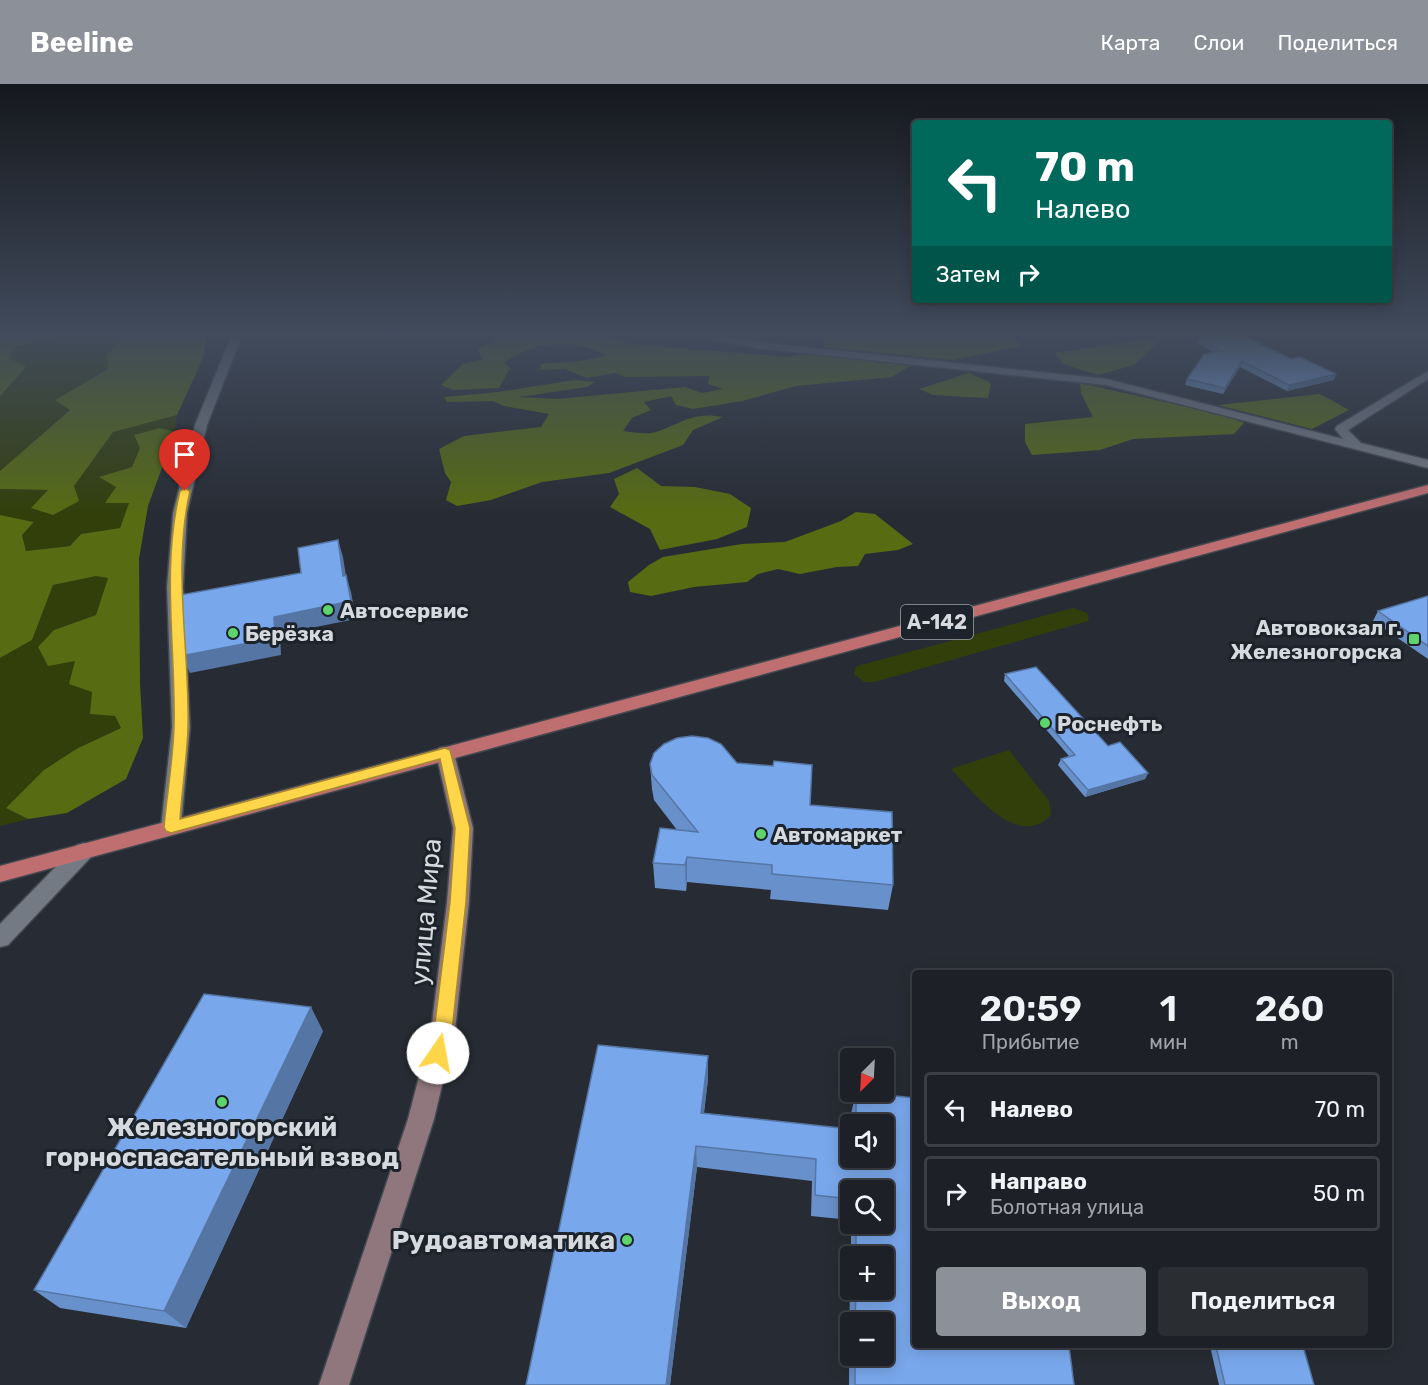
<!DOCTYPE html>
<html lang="ru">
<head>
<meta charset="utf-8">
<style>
	:root { --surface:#1d2127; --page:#2a2e33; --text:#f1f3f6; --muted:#a0a3a7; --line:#3b3e44; --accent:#8c9099 }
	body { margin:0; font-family:Rubik,sans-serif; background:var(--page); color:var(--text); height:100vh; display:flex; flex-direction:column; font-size:22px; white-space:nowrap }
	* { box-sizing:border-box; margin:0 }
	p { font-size:20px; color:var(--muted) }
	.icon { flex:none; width:33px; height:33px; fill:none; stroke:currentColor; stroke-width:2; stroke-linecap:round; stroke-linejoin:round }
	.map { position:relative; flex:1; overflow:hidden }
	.panel { position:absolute; left:912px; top:886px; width:480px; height:378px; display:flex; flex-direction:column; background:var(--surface); border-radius:6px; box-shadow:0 3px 15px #0003,0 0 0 2px var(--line) }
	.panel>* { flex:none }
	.banner { position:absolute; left:912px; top:36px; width:480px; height:183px; border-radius:6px; box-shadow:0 3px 15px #0003,0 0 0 2px var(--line); background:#00695c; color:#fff; overflow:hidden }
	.needle { width:39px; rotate:204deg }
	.tools { position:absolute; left:840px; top:964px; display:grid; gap:12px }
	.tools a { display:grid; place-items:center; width:54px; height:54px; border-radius:6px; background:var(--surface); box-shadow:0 3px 15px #0003,0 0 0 2px var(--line); font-size:30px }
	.pin { position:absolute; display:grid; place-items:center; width:51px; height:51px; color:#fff; margin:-62px -26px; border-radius:50% 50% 50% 0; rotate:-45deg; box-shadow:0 0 6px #0007 }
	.pin .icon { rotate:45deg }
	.me { position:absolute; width:66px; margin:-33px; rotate:12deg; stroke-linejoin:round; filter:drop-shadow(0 0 4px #0008) }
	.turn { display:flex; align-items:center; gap:21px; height:126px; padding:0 24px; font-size:27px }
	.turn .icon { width:78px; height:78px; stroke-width:2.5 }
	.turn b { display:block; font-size:42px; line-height:51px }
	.then { display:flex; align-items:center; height:57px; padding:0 24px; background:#0003; gap:12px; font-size:22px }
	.eta { display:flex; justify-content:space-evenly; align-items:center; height:102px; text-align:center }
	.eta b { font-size:36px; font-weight:600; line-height:42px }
	.primary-button { display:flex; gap:12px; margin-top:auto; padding:12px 24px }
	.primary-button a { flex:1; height:69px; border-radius:6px; background:var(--accent); color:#fff; font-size:24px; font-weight:600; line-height:69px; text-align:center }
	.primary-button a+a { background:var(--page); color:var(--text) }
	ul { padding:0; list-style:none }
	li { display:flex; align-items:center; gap:18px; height:75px; margin:0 12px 9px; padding:0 12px; border:3px solid var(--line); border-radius:6px }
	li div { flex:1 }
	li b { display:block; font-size:22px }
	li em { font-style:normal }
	header { display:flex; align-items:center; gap:36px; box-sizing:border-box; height:84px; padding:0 30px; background:var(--accent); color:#fff }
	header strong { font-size:28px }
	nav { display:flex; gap:33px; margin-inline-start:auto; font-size:21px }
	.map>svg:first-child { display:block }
	.green { fill:#323f0b }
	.forest { fill:#566b12 }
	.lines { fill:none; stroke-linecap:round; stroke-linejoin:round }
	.minor-casing { stroke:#43484f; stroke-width:3 }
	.secondary-casing { stroke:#43484f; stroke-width:3 }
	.trunk-casing { stroke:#43484f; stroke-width:3 }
	.minor { fill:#737a84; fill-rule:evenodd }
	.secondary { fill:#90767d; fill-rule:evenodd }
	.trunk { fill:#c06f71; fill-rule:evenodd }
	.wall { fill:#6890ca; fill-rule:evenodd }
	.shaded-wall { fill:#5575a4 }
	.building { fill:#79a7eb; stroke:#5575a4; stroke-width:1.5 }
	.route { fill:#ffd54a; stroke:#a68a30; stroke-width:1.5 }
	.poi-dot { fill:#5ed56c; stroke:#1d232a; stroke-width:2 }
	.labels { text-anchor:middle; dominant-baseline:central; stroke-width:6; stroke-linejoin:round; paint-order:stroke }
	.shield { fill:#1d232a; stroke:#9ea3a9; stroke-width:1.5 }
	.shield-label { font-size:20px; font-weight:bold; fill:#d6dadf }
	.poi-label { font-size:21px; font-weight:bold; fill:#d6dadf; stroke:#1d232a; text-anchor:start }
	.near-street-label { font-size:26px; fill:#d6dadf; stroke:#1d232a }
	.near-poi-label { font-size:26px; font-weight:bold; fill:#d6dadf; stroke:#1d232a }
</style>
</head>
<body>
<header>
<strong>Beeline</strong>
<nav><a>Карта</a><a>Слои</a><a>Поделиться</a></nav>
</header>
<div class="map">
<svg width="1428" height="1301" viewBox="0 0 1428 1301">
	<rect width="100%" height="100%" fill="#272c34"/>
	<path class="green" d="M71,248H123L127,252L107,271L108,284L55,316L70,325L0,387V312L26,283L9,274L15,264Z
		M177,331L175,348L160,344L140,364L132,383L100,393L117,403L105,419H129L120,444L81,450L70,462L26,467L22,451L34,438L0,431V405L48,406L74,402L113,347Z
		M96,491L108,494L96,531L54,546L75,577L92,608L115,632L121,644L78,664L6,724L28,735L0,742V574L32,556L53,501Z
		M1073,524L1087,529L1089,535L1088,537L874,598H864L854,590L856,583L861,581Z
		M1009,666L1049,717L1051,731C1017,767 974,708 951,685Z"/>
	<path class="forest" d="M0,248H71L15,264L9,274L26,283L0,312Z
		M123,248H207L203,274L177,331L113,348L74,402L79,417L53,431L31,424L48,406L0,405V387L70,326L55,316L108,285L107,271L126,252Z
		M503,248H593L630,260L787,273L806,270L910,282L892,293L796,302L742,317L693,325L676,321L671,312L644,318L651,326L632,334L623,347C633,348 647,351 656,348C681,339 695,327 723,333L693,346L683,361L609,389L542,398L491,416L457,422L446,416L451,398L445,389L439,365L464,352L541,343L549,330L504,322L493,317L447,318L444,313L498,308L574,296L595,298L587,303L519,313L557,315L685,303L702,309L723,305L708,300L710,292L626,293L615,289L587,294L565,285L540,286L541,280L580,277L606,272C580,253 529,258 504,279L510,284L499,304L454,306L441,301L463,280L483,275L477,265L494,258Z
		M825,248H990L991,253H1012L1022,262L953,276L823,263Z
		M1141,256H1160L1134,281L1098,291L1063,280L1055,269Z
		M969,289L991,299L988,314L933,311L919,305Z
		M1080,299L1223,331L1244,339L1234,350L1133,355L1100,366L1032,371L1025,358V340L1093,333L1081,309Z
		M1320,310L1349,326L1312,345L1218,321Z
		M160,344L175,348L148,422L139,475L140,599L143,654L126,695L67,729L28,735L6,724L44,686L78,664L121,644L115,632L90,630L92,608L69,600L75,577L48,582L38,563L54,546L96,531L108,494L96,492L53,501L32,556L0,574V431L34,438L22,451L26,467L70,462L81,450L120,444L129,419H105L116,403L99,393L132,383L140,364L134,351Z
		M637,384L661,402L695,403L730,410L751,424L747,443L717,455L660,466L650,445L610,423L619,410L614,395Z
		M856,428L875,430L913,460L898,466L865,470L858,482L837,483L800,490L778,485L758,490L747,498L694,503L651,512L630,508L628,498L649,481L663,473L742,460L785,458L841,437Z"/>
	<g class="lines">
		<g class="minor-casing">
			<path id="minor" d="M233,248H243L207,341L187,429L183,503L190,643L181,743L178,748L171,751L164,748L161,743L172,643L167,503L173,429L195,341Z
				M670,248H698L758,258L1106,295L1343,355L1335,345L1337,342L1428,287V295L1348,346L1361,359L1428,376V384L1106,301L758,264Z
				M84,759L91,761L94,767L91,773L8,861L0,863V840L77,761Z"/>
		</g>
		<g class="secondary-casing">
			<path id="secondary" d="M445,663L451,664L454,669L473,744L469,818L455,947L434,1035L349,1301H319L408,1035L431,947L447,818L453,744L436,669L439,664Z"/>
		</g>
		<g class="trunk-casing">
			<path id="trunk" d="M1428,401V409L0,798V782Z"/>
		</g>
		<use href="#minor" class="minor"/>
		<use href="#secondary" class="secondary"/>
		<use href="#trunk" class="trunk"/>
	</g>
	<path class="wall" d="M373,248H404L390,254Z
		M1200,255L1334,296L1287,307L1240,283L1223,310L1185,301L1187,295L1213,268L1198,260Z
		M1428,512V575L1373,537L1378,527Z
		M1005,590L1148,689L1145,695L1085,713L1058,681L1061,675L1069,672L1004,597Z
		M737,679L810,721L893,801L888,826L770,815L771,806L687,798L686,807L655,804L653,779L677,746L654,716L652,705L650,680Z
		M323,947L186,1244L60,1224L34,1206Z
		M598,961L708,972V995L704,1029L850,1045V1074H884V1041H851V1030L856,1008L915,1014V1262H1069L1074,1301H849L850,1183V1206H884V1173H851V1140H884V1107H850V1136L811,1132L812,1097L697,1083L670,1301H526ZM850,1239H884V1272H850Z
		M1210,1262H1303L1314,1301H1219Z"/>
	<path class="shaded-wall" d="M390,248H404L390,254L389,249Z
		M1242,277L1240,283L1223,310L1225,304Z
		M1336,290L1334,296L1287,307L1289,301Z
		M338,456L343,473L346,492L351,508L356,535L280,550L281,571L190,589L181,572L274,533L343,492Z
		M1148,689L1145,695L1085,713L1088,706Z
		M687,773V798L686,807L685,781Z
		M311,923L323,947L186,1244L164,1227Z
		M708,972V995L701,1051V1029Z
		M696,1062L697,1083L670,1301H666Z"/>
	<path class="building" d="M1203,248H1236L1291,275L1300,273L1336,290L1289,301L1242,277L1225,304L1187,295L1204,270L1222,267L1200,255Z
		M338,456L343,492L346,491L351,517L274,533L275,554L181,572L180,511L301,489L298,464Z
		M1428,512V562L1378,527Z
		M1036,583L1108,662L1120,658L1148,689L1088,706L1061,675L1075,671L1005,590Z
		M692,652L708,654L721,660L737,679L773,682L774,677L812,681L810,721L892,728L893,801L772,790V781L687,773L685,781L653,779L660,744L698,748L652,691L650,680L654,669L664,660L677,654Z
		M204,910L311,923L164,1227L34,1206Z
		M598,961L708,972L701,1029L850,1045V1074H884V1041H856V1008L915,1014V1262H1069L1074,1301H855V1272H884V1239H855L856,1206H884V1173H856V1140H884V1107H850V1115L815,1111L816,1075L696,1062L666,1301H526Z
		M1216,1262H1303L1314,1301H1225Z"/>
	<linearGradient id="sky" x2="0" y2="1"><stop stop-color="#15181d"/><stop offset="0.58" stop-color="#414b5c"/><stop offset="1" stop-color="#414b5c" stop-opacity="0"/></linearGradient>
	<rect width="1428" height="431" fill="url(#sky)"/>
	<path class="route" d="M185,404L190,407C172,486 190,564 188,644C187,674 182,705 180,735L445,664L450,666L470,744L466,818L452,947L444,975L438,977L431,975L429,969L434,947L450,818L455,744L440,675L171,749L166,747L164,743C167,710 173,676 174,643C176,564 161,485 180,407Z"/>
	<g class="poi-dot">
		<circle cx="328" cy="526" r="6"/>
		<circle cx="233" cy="549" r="6"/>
		<rect x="1408" y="549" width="12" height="12" rx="3"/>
		<circle cx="1045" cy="639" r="6"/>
		<circle cx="761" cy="750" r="6"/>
		<circle cx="222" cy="1018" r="6"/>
		<circle cx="627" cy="1156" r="6"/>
	</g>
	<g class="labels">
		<rect class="shield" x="901" y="521" width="72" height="34" rx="4.5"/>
		<g class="shield-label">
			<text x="937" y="538">А-142</text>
		</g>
		<g class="poi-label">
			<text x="340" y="526">Автосервис</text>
			<text x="1402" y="543" text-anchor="end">Автовокзал г.<tspan x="1402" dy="24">Железногорска</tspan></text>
			<text x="245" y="549">Берёзка</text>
			<text x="1057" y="639">Роснефть</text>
			<text x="773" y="750">Автомаркет</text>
		</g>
		<g class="near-street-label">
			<text transform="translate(426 828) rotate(-85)">улица Мира</text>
		</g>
		<g class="near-poi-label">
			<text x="222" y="1043">Железногорский<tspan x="222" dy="30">горноспасательный взвод</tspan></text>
			<text x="615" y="1156" text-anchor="end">Рудоавтоматика</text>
		</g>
	</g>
</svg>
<div class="tools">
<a><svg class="needle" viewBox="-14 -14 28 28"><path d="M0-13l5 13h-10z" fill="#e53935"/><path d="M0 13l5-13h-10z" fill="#a0a3a7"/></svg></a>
<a><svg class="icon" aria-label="sound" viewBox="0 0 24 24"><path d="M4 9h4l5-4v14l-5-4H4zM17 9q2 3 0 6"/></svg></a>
<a><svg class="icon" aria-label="search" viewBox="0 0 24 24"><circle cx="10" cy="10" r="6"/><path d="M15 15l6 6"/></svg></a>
<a>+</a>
<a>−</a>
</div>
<div class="pin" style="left:185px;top:407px;background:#d93025"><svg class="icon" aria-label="arrive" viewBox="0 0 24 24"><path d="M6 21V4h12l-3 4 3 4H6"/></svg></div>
<svg class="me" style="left:438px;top:969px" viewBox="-20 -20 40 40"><circle r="19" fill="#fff"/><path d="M0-13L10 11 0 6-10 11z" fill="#ffd54a"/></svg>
<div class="banner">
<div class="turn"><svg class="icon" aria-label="left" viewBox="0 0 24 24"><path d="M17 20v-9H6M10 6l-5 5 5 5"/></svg><div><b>70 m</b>Налево</div></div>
<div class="then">Затем<svg class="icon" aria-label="right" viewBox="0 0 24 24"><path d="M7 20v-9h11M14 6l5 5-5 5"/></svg></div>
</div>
<section class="panel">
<div class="eta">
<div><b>20:59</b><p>Прибытие</p></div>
<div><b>1</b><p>мин</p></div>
<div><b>260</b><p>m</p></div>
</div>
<ul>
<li><svg class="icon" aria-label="left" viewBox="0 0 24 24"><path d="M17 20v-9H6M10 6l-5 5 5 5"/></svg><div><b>Налево</b></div><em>70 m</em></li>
<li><svg class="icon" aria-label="right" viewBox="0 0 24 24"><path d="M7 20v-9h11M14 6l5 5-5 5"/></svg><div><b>Направо</b><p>Болотная улица</p></div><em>50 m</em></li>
</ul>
<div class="primary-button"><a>Выход</a><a>Поделиться</a></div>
</section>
</div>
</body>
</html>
